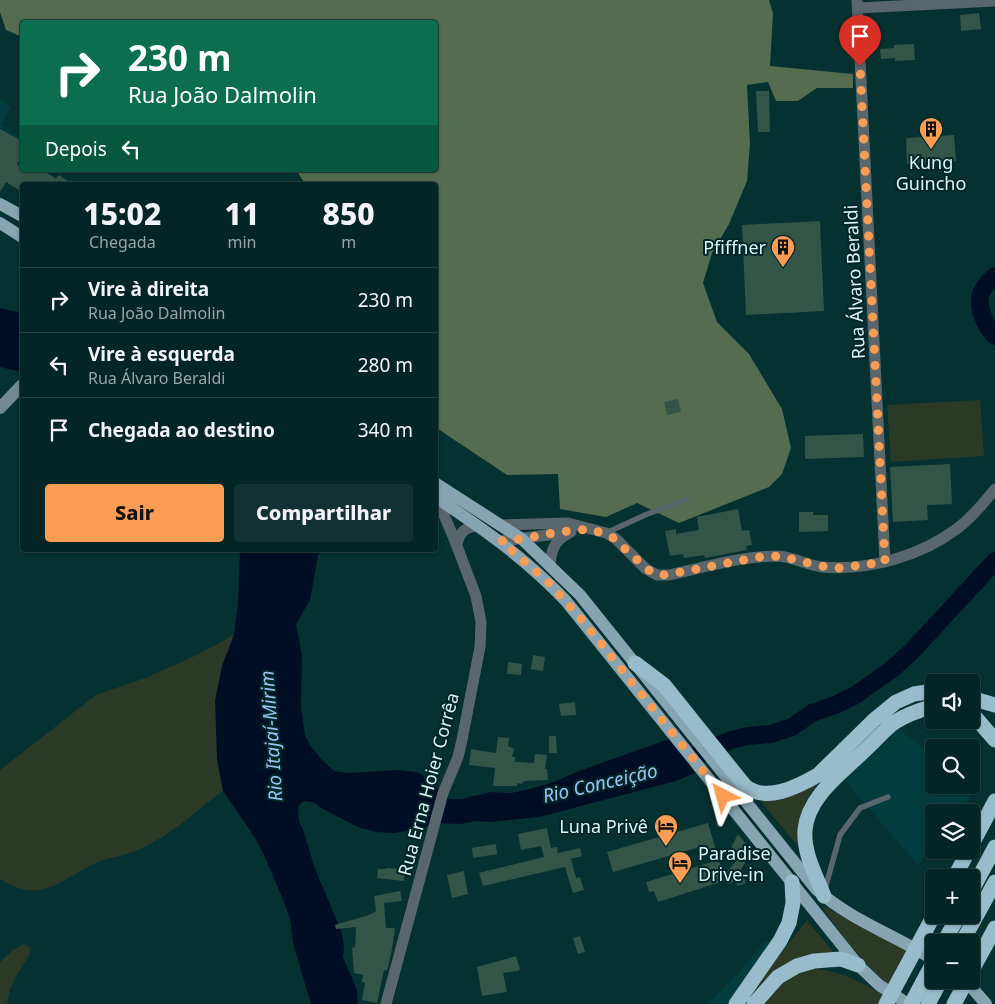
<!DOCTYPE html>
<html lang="pt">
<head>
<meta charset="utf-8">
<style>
	:root { --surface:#042525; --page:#123132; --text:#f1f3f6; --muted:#97a5a7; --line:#254242; --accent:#fd9d55 }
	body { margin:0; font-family:"Noto Sans",sans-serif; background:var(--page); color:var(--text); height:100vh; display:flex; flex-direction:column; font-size:19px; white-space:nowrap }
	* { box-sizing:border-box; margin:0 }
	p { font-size:16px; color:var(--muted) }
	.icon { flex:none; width:28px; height:28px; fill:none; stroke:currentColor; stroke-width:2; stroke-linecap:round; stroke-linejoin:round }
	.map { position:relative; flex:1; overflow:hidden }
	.panel { position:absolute; left:20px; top:182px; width:418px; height:370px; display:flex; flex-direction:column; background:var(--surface); border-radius:5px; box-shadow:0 1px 4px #0004,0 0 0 1px var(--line) }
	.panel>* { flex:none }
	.banner { position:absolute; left:20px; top:20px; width:418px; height:152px; border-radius:5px; box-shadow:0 1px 4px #0004,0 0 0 1px var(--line); background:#0b6e4f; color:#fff; overflow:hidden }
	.buttons { position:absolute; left:925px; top:674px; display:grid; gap:10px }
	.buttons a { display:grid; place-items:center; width:55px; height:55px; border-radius:5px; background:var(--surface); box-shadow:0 1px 4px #0004,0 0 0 1px var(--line); font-size:25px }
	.pin { position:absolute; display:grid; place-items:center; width:42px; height:42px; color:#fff; margin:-51px -21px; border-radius:50% 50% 50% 0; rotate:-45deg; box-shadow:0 0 5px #0007 }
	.pin .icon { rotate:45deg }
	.me { position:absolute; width:55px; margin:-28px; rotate:321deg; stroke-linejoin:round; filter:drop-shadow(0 0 4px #0008) }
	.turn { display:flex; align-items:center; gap:18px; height:105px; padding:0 25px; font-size:22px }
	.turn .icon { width:65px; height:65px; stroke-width:2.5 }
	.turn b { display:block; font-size:35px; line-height:42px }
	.then { display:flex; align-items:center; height:48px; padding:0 25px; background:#0003; gap:10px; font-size:19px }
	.eta { display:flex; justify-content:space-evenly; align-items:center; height:85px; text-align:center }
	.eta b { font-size:30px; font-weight:800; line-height:35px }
	.button { display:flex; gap:10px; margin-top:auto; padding:10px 25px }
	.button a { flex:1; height:58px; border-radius:5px; background:var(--accent); color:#111; font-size:20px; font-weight:800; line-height:58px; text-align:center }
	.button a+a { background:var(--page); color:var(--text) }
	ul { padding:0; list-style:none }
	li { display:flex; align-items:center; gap:15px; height:65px; padding:0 25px; border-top:1px solid var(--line) }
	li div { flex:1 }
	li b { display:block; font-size:19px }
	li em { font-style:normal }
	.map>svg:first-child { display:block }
	.built { fill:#003c3d }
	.green { fill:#2a3a27 }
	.forest { fill:#546c4f }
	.water { fill:#000e25 }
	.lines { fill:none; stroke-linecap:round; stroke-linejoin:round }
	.river { stroke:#000e25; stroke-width:18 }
	.building { fill:#335548 }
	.lane { stroke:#59676d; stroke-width:5.5 }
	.street { stroke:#59676d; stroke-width:11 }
	.secondary { stroke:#728a93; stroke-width:12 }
	.primary { stroke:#86a4b1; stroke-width:12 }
	.highway { stroke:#98bccb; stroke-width:15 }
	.highway-bridge { stroke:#98bccb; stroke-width:15 }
	.route { stroke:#fd9d55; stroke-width:9; stroke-dasharray:0 16.2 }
	.labels { text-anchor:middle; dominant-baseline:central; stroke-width:4; stroke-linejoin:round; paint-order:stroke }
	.poi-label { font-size:18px; fill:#dff4f4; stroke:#002727; text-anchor:end }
	.street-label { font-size:18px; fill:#dff4f4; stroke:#002727 }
	.water-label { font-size:19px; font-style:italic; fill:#98c2f4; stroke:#002727 }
</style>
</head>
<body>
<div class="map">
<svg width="995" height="1004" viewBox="0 0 995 1004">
	<rect width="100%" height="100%" fill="#063131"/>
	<path class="built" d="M0,100L11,107L1,124L22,139V156L3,188L0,186Z
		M899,729L934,757V785H969L973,788L969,798L961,812H934V843L918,865L842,777Z
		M772,940L728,1004H708L741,970L764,942Z"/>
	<path class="green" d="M980,400L984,456L891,462L887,405Z
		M234,635L222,666L217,759L223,791C200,807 180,828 155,841C147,846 137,851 127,854C118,857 107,858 98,862C60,879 42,906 0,879V770L96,695L148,677L197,655Z
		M820,781C802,801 799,818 797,845L759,799Z
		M821,905L907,949L888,985C862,961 840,934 821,905Z
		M807,920L834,953L769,977L744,1004L765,974Z
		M24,944L27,945L30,949V954L18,973L10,989L7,1004H0V962L13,950Z
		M811,968C842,972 856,979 883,995L878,1004H762C779,983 787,978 811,968Z"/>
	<path class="forest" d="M0,0H769L773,13L770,66L853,74V88H817L798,101H776L768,82L747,85L750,144L747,181L729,224L712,253L703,283L717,322L749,354L782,409L791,448L782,474L769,487L679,523L637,503L606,517L560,509L558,474L507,475L435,427V185H306L296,170H435V22H22V37L6,30L0,12Z"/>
	<path class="water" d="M0,308L22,313V372L0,367Z
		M240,550H319L310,600L296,624L302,655L301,707L305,735L310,745L321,759L334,771L349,773L398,770L417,772L431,781L448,799H461L491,792L511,793L530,789L554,782L579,771L669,739L695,773L676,781L539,817L491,822L476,821L460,824L433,823L424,828L394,833L376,832L358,827L321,808L315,803L305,801L301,803L298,808L299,821L304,832L314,866L342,933L344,947L343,957L357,990L358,1004H311L293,943L290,919L284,902L265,857L254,836L223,791L217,759L215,701L222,666L234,635L238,603Z"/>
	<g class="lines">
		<path class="river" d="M995,276C988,282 980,290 980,299C979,312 987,328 995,336
			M663,770L731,740L748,736L771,734L792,727L812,713L835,705L854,696L891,670L912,651L995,561"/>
	</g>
	<path class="building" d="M979,13L981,29L961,31L960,15Z
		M914,44L915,60L895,61V58L881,59L880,49L894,48V45Z
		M756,91H769L770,132H758Z
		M0,129L22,141V156L17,164L22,167V170H43L56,179L59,175L73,185H22V192L6,182L0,192Z
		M954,135L956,161L907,164L906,138Z
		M820,221L824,311L746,315L742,225Z
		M678,399L681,412L667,415L664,402Z
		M863,434L864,457L805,459V436Z
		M950,464L952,504L927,505L928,520L893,522L890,467Z
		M738,509L742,531L749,530L752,545L746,546L747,550L705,558L704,555L684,558L683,554L670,556L665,531L676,529V534L699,530L697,517Z
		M799,512H813V515H828V531L799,532Z
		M533,655L545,657L543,671L531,669Z
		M508,662L522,664L521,675L507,674Z
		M575,702L576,715L561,716L559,704Z
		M549,736H556L557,753H549Z
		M498,737L509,738L508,746L514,749L512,757H515V762L534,763L535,754L547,755L545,769H547L548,780L524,781L522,784L517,783V786H493L495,768L469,765L471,749L496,753Z
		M708,823L722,870L723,868L725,874L736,861L732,846L738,834L748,847L750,856L741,869L746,883L737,886L736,881L728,884L727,881H724L658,902L654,891L649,892L646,882L712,862L707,845L613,872L607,852Z
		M547,828L551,848L557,847L558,853L580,848L582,856L571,859L576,878L580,877L584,890L573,893L565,867L483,886L479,873L544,857L541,846L521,850L518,834Z
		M496,844L497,854L473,858L472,848Z
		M386,868L405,869L404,881L377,878L378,869H386Z
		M464,871L468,894L452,898L447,875Z
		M400,891L402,901L384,903L386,928H395L392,949L387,971L384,970L377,1003L362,1000L365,983L362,982L363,975L354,973L352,948L355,947L356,927L336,929L335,925L369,915L376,911L374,896Z
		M580,936L585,952L578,954L573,938Z
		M516,956L520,969L518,971L503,973L507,992L482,996L477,967Z"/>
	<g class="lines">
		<path class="lane" d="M606,533L645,515L687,499
			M825,889L840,835L860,808L888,797"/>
		<path class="street" d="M857,0L885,562
			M858,8L995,1
			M501,525L568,523L606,533L615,538L646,569L657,575H669C705,567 742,556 778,556C793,557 807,565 822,567C869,571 921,556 958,528C972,517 984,503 995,489
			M501,541L571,532
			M457,544C460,531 466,527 478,526
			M550,565C551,550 555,540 569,533
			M386,1004L443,793L458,757L462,740L480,647L481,622L476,596L453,536L437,499"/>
		<path class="secondary" d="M0,408L22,385"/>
		<path class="primary" d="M0,204L22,216
			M0,223L22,237
			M435,483L522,539L580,595L816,889C850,920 895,935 934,960
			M435,497C484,529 526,559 566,601L858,965L879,985L908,1004
			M962,980L973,989L986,1004"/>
		<path class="highway" d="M635,663L664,685L745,786C766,803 797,787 818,775L874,720L896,702L914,694L934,691
			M971,698L995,705
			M971,715L975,717L995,740
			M971,846L995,801
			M954,878L969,850
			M971,892L995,847
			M824,896C816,876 803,852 805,830C808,796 842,773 864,751C874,742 884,730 895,722C907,714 920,710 934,706
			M944,942L959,915
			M962,942L995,882
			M971,972L995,928
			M736,1004L780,941L789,923L793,903L792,882
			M754,1004L778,977L797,966L814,961L841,959L858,965
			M911,1004L934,961
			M928,1004L941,980"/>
		<path class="highway-bridge" d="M886,1004L934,915
			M954,1004L967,980"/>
	</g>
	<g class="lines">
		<path class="route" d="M723,796L582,620L550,584L501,541L522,539L558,532L590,529L611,536L646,568L654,574L665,575L760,557L780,556L820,566L839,568L885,562L860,66"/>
	</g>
	<defs>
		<g id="building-pin" transform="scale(1.25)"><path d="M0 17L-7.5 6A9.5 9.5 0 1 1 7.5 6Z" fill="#fd9d55" stroke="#002727"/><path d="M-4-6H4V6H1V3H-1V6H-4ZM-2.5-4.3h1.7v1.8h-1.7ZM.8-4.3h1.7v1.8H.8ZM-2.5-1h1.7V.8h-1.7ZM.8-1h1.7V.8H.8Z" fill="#111"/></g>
		<g id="hotel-pin" transform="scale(1.25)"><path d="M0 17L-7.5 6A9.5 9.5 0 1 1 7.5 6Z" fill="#fd9d55" stroke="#002727"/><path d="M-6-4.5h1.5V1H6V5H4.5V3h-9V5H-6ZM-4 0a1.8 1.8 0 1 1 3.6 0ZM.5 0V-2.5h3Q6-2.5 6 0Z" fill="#111"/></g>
	</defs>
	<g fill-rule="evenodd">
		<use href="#building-pin" x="931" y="129"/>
		<use href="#building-pin" x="783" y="247"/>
		<use href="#hotel-pin" x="666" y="826"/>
		<use href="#hotel-pin" x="680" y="863"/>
	</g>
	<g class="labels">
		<g class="poi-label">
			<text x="931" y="162" text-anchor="middle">Kung<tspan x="931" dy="21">Guincho</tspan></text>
			<text x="766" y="247">Pfiffner</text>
			<text x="648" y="826">Luna Privê</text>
			<text x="698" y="853" text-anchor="start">Paradise<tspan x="698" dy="21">Drive-in</tspan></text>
		</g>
		<g class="street-label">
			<text transform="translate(854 282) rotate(-93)">Rua Álvaro Beraldi</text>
			<text transform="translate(428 784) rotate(-75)">Rua Erna Hoier Corrêa</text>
		</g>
		<g class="water-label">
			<text transform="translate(271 736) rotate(-94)">Rio Itajaí-Mirim</text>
			<text transform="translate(600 783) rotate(-13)">Rio Conceição</text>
		</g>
	</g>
</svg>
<div class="buttons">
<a><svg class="icon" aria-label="sound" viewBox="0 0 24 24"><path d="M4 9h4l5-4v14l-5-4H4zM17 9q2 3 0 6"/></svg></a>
<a><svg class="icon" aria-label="search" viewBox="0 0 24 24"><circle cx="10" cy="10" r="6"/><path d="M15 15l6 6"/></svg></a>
<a><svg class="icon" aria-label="layers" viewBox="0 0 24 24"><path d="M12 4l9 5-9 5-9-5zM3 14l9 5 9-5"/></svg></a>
<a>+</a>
<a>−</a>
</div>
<div class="pin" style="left:860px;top:66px;background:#d93025"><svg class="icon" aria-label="arrive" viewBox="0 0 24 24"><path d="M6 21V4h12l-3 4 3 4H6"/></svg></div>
<svg class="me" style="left:723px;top:796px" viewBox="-20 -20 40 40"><path d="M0-17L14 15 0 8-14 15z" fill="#fd9d55" stroke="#fff" stroke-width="4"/></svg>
<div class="banner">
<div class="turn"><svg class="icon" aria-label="right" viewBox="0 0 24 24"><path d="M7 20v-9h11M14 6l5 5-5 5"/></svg><div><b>230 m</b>Rua João Dalmolin</div></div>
<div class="then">Depois<svg class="icon" aria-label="left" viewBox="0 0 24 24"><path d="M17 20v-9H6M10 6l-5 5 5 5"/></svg></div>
</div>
<section class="panel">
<div class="eta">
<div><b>15:02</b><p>Chegada</p></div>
<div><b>11</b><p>min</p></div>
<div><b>850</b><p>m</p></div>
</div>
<ul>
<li><svg class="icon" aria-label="right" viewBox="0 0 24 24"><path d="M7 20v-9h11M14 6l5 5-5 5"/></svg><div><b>Vire à direita</b><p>Rua João Dalmolin</p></div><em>230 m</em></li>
<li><svg class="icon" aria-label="left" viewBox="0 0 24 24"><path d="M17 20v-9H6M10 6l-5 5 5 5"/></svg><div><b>Vire à esquerda</b><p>Rua Álvaro Beraldi</p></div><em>280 m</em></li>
<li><svg class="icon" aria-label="arrive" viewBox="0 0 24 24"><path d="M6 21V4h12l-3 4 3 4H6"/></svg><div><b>Chegada ao destino</b></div><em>340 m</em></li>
</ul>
<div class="button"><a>Sair</a><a>Compartilhar</a></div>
</section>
</div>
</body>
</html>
